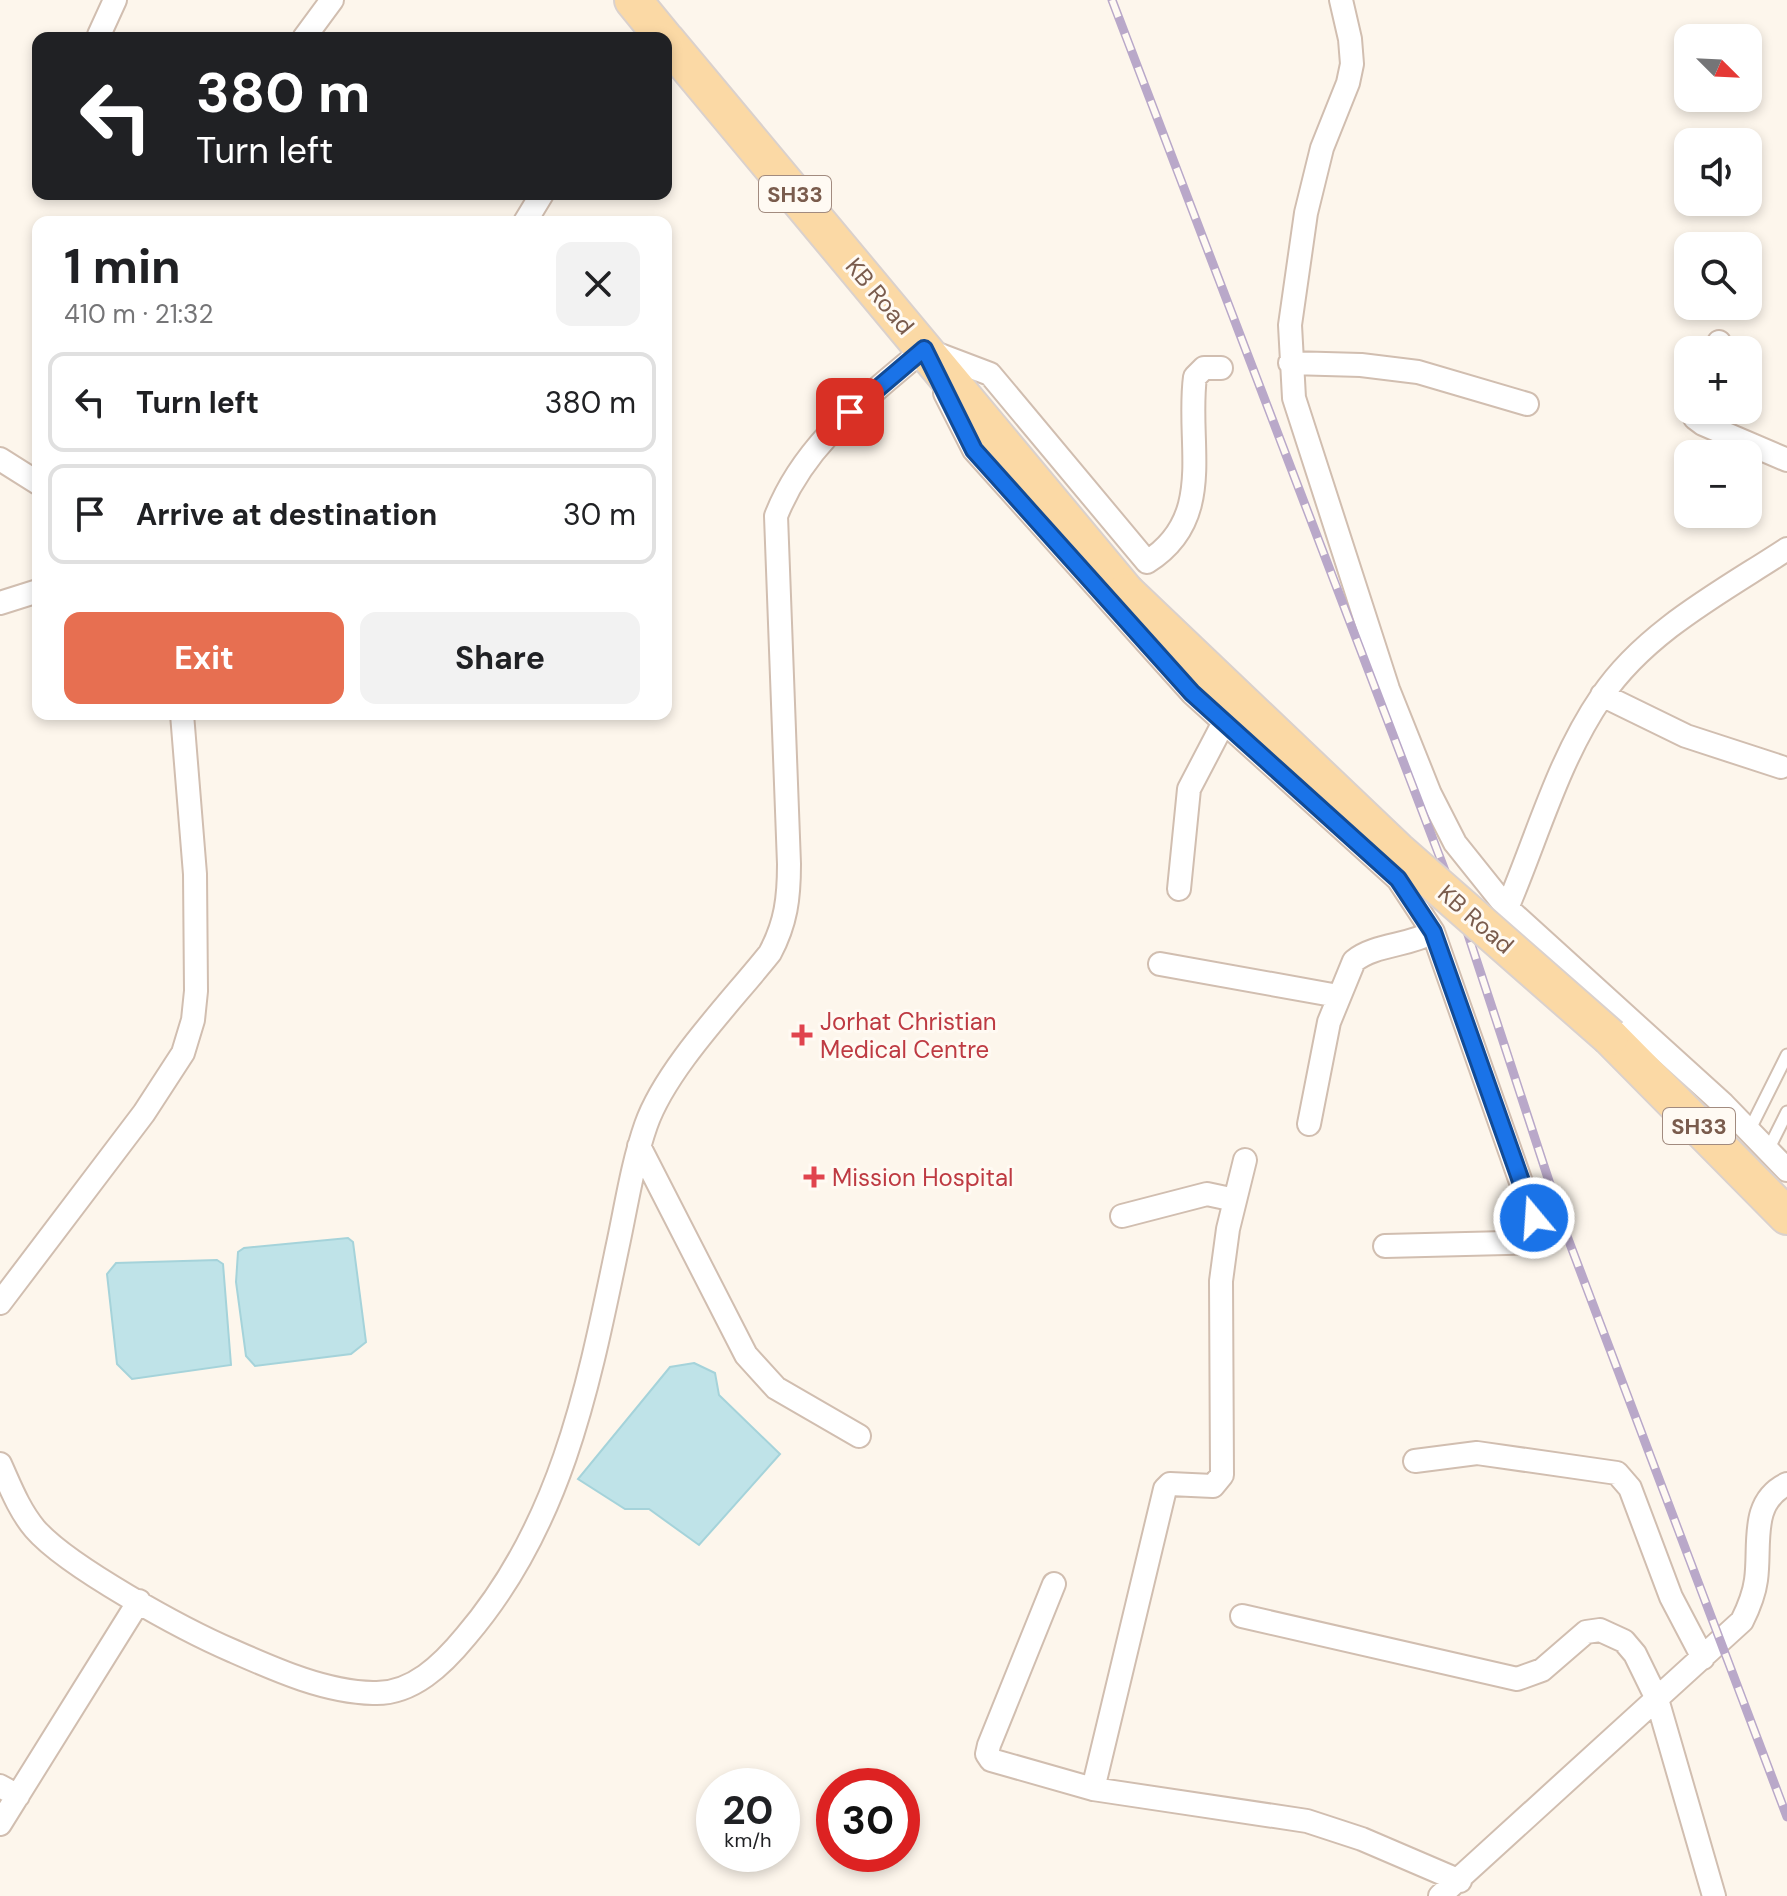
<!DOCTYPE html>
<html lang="en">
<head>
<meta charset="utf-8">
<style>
	:root { --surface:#fff; --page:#f2f2f2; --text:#202124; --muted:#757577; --line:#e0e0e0; --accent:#e76f51 }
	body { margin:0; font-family:"DM Sans",sans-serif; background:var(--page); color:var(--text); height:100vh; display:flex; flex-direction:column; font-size:30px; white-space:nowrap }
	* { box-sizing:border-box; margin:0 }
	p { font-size:26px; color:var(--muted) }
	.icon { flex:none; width:44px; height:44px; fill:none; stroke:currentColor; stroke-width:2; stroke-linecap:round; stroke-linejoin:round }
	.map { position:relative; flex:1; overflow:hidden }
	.panel { position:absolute; left:32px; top:216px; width:640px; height:504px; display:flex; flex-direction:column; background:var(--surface); border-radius:16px; box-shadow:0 4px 12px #0003 }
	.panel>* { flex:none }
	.top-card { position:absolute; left:32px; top:32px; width:640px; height:168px; border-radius:16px; box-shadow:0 4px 12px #0003; background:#202124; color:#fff; overflow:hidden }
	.needle { width:52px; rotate:114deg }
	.buttons { position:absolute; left:1674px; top:24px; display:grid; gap:16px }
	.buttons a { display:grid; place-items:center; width:88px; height:88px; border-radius:16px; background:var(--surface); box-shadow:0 4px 12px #0003; font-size:40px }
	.speed { position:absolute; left:696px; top:1768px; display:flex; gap:16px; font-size:40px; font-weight:700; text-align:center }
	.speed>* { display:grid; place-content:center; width:104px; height:104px; border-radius:50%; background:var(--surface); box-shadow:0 4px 12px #0003; line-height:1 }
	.speed small { font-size:20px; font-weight:400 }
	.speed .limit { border:12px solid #d22; background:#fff; color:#111 }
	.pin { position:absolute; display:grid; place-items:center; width:68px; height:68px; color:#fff; margin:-34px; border-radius:16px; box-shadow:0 4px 12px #0006 }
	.me { position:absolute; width:88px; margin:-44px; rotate:342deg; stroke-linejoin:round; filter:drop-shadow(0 0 6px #0008) }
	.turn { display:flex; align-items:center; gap:28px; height:168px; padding:0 32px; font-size:36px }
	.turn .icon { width:104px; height:104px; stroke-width:2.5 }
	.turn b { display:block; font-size:56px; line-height:68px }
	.round { display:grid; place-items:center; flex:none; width:84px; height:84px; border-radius:16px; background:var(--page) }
	.summary { display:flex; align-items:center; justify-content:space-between; height:136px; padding:0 32px }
	h1 { font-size:48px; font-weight:700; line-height:60px }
	.button { display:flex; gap:16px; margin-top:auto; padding:16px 32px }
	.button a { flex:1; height:92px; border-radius:16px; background:var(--accent); color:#fff; font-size:32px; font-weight:700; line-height:92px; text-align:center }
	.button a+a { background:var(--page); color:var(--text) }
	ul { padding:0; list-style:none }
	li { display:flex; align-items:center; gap:24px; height:100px; margin:0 16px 12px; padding:0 16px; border:4px solid var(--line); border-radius:16px }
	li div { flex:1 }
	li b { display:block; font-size:30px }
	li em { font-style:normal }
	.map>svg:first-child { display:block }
	.water { fill:#bfe3e8; stroke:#a5d3da; stroke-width:2 }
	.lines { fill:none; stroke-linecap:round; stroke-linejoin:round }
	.service-casing { stroke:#d1beb0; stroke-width:15 }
	.minor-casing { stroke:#d1beb0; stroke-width:26 }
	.primary-casing { stroke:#dad1cd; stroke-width:40 }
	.service { stroke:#fff; stroke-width:11 }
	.minor { stroke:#fff; stroke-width:22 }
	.primary { stroke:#fbd9a5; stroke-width:36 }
	.rail-casing { stroke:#b9a8c9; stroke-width:9 }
	.rail { stroke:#fffaf3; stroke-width:6; stroke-dasharray:18; stroke-linecap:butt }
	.primary-bridge-casing { stroke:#dad1cd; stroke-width:40; stroke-linecap:butt }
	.primary-bridge { stroke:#fbd9a5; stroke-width:36 }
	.route-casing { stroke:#114b97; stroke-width:20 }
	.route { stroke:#1a73e8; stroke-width:14 }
	.health-dot { fill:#e0444e; stroke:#fffaf3; stroke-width:3 }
	.labels { text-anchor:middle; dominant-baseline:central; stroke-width:6; stroke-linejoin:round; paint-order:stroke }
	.shield { fill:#fffaf3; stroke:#a28b7f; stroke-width:2 }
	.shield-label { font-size:22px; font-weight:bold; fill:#7a5c4d }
	.street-label { font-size:24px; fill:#7a5c4d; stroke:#fffaf3 }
	.health-label { font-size:24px; fill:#be3a42; stroke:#fffaf3; text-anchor:start }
</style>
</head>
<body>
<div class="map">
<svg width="1787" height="1896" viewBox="0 0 1787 1896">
	<rect width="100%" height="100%" fill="#fdf6ec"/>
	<path class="water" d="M348,1238L353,1242L366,1342L351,1354L255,1366L246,1356L236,1282L238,1252L244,1248Z
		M217,1260L223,1264L231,1365L132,1379L117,1364L107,1274L116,1263Z
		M694,1363L715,1373L719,1395L780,1454L699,1545L649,1509H625L578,1479L670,1367Z"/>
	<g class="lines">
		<g class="service-casing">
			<path id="service" d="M1749,1131L1787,1055
				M1768,1150L1787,1112"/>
		</g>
		<g class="minor-casing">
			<path id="minor" d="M1341,0L1350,39L1352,64L1348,83L1322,148L1306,213L1290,325L1294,398L1388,689L1430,794L1455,843L1507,908
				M99,35L115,0
				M304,38L332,0
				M525,222L542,194
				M1716,350L1719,342
				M932,352L990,374L1147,562C1217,518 1186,444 1195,377L1204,368H1221
				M1290,363L1361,365L1418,372L1527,404
				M945,393L974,450L1192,693L1224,722L1189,789L1179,889
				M1694,410L1695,418L1703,424L1787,460
				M0,459L38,483
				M1787,549C1723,591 1646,631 1602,696C1558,760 1537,838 1507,908L1723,1104L1787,1170
				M0,603L38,591
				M1602,695L1686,736L1781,767
				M1224,722L1398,879L1433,932L1542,1242L1385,1246
				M1160,964L1338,996
				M1309,1124L1329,1022L1354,961C1375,944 1409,946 1433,932
				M639,1146L746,1355L776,1388L859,1436
				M1122,1216L1207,1194L1235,1200
				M0,1303L144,1113L183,1053L193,1020L196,991L195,874L182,714
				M1415,1461L1477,1453L1617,1473L1630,1488L1671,1597L1703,1658
				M0,1464C10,1486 19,1510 35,1529C68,1567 184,1630 233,1651C276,1670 325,1692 373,1693C412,1695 443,1664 466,1636C561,1525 588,1388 617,1249C626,1208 632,1165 646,1125C666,1068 731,1002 770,953C786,923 789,898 789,864L776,516C805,442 866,399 924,349
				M1054,1584L989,1745L987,1754L991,1760L1093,1789L1307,1821L1362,1839L1460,1881
				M1242,1616L1517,1679L1542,1670L1586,1632L1600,1630L1624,1641L1635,1654L1657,1699L1714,1896
				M0,1786L18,1796
				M1093,1789L1165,1489L1170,1484L1213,1486L1222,1475L1221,1281L1228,1229L1245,1160
				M0,1824L139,1601
				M1440,1896L1742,1621C1749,1607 1754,1595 1756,1580C1761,1545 1749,1502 1787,1484"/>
		</g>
		<g class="primary-casing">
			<path id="primary" d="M633,0L664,38
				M666,40L1126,592
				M1610,1037L1787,1216"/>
		</g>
		<use href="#service" class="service"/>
		<use href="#minor" class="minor"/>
		<use href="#primary" class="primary"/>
		<g class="rail-casing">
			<path id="rail" d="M1112,0L1460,910L1567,1236L1787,1817"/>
		</g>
		<use href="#rail" class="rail"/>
		<g class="primary-bridge-casing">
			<path id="primary-bridge" d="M1126,592L1398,851L1610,1037"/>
		</g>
		<use href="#primary-bridge" class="primary-bridge"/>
	</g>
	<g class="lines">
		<g class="route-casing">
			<path id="route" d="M850,412L924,349L974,450L1192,693L1398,879L1433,932L1534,1218"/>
		</g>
		<use href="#route" class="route"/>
	</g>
	<g class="health-dot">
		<path d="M798 1023h8v8h8v8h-8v8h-8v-8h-8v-8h8z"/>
		<path d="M810 1165h8v8h8v8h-8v8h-8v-8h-8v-8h8z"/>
	</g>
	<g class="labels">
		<g class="shield">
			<rect x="759" y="176" width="72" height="36" rx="6"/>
			<rect x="1663" y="1108" width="72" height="36" rx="6"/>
		</g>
		<g class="shield-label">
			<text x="795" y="194">SH33</text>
			<text x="1699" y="1126">SH33</text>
		</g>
		<g class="street-label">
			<text transform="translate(880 296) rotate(50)">KB Road</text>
			<text transform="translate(1476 919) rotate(41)">KB Road</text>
		</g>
		<g class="health-label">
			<text x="820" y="1021">Jorhat Christian<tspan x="820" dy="28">Medical Centre</tspan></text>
			<text x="832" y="1177">Mission Hospital</text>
		</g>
	</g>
</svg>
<div class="buttons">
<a><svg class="needle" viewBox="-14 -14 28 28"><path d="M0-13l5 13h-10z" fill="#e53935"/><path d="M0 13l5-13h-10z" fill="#757577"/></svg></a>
<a><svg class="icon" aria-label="sound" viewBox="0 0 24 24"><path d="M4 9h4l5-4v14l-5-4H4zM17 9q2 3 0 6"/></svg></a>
<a><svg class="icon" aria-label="search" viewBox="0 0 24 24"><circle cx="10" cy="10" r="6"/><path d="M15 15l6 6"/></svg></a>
<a>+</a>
<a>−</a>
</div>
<div class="speed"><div>20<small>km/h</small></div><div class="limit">30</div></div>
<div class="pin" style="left:850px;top:412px;background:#d93025"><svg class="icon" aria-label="arrive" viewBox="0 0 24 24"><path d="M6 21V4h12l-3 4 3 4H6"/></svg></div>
<svg class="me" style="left:1534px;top:1218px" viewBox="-20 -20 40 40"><circle r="17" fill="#1a73e8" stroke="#fff" stroke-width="3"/><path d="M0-11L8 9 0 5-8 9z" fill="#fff"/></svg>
<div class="top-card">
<div class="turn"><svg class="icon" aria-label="left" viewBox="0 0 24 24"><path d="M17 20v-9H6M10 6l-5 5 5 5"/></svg><div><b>380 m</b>Turn left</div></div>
</div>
<section class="panel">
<div class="summary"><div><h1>1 min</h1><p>410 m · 21:32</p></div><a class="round"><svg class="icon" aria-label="close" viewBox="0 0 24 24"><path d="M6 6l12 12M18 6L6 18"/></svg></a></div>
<ul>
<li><svg class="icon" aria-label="left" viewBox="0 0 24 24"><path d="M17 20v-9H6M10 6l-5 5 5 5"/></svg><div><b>Turn left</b></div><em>380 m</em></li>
<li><svg class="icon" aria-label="arrive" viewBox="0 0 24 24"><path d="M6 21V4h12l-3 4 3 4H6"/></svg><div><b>Arrive at destination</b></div><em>30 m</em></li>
</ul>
<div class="button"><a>Exit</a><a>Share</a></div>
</section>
</div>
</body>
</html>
